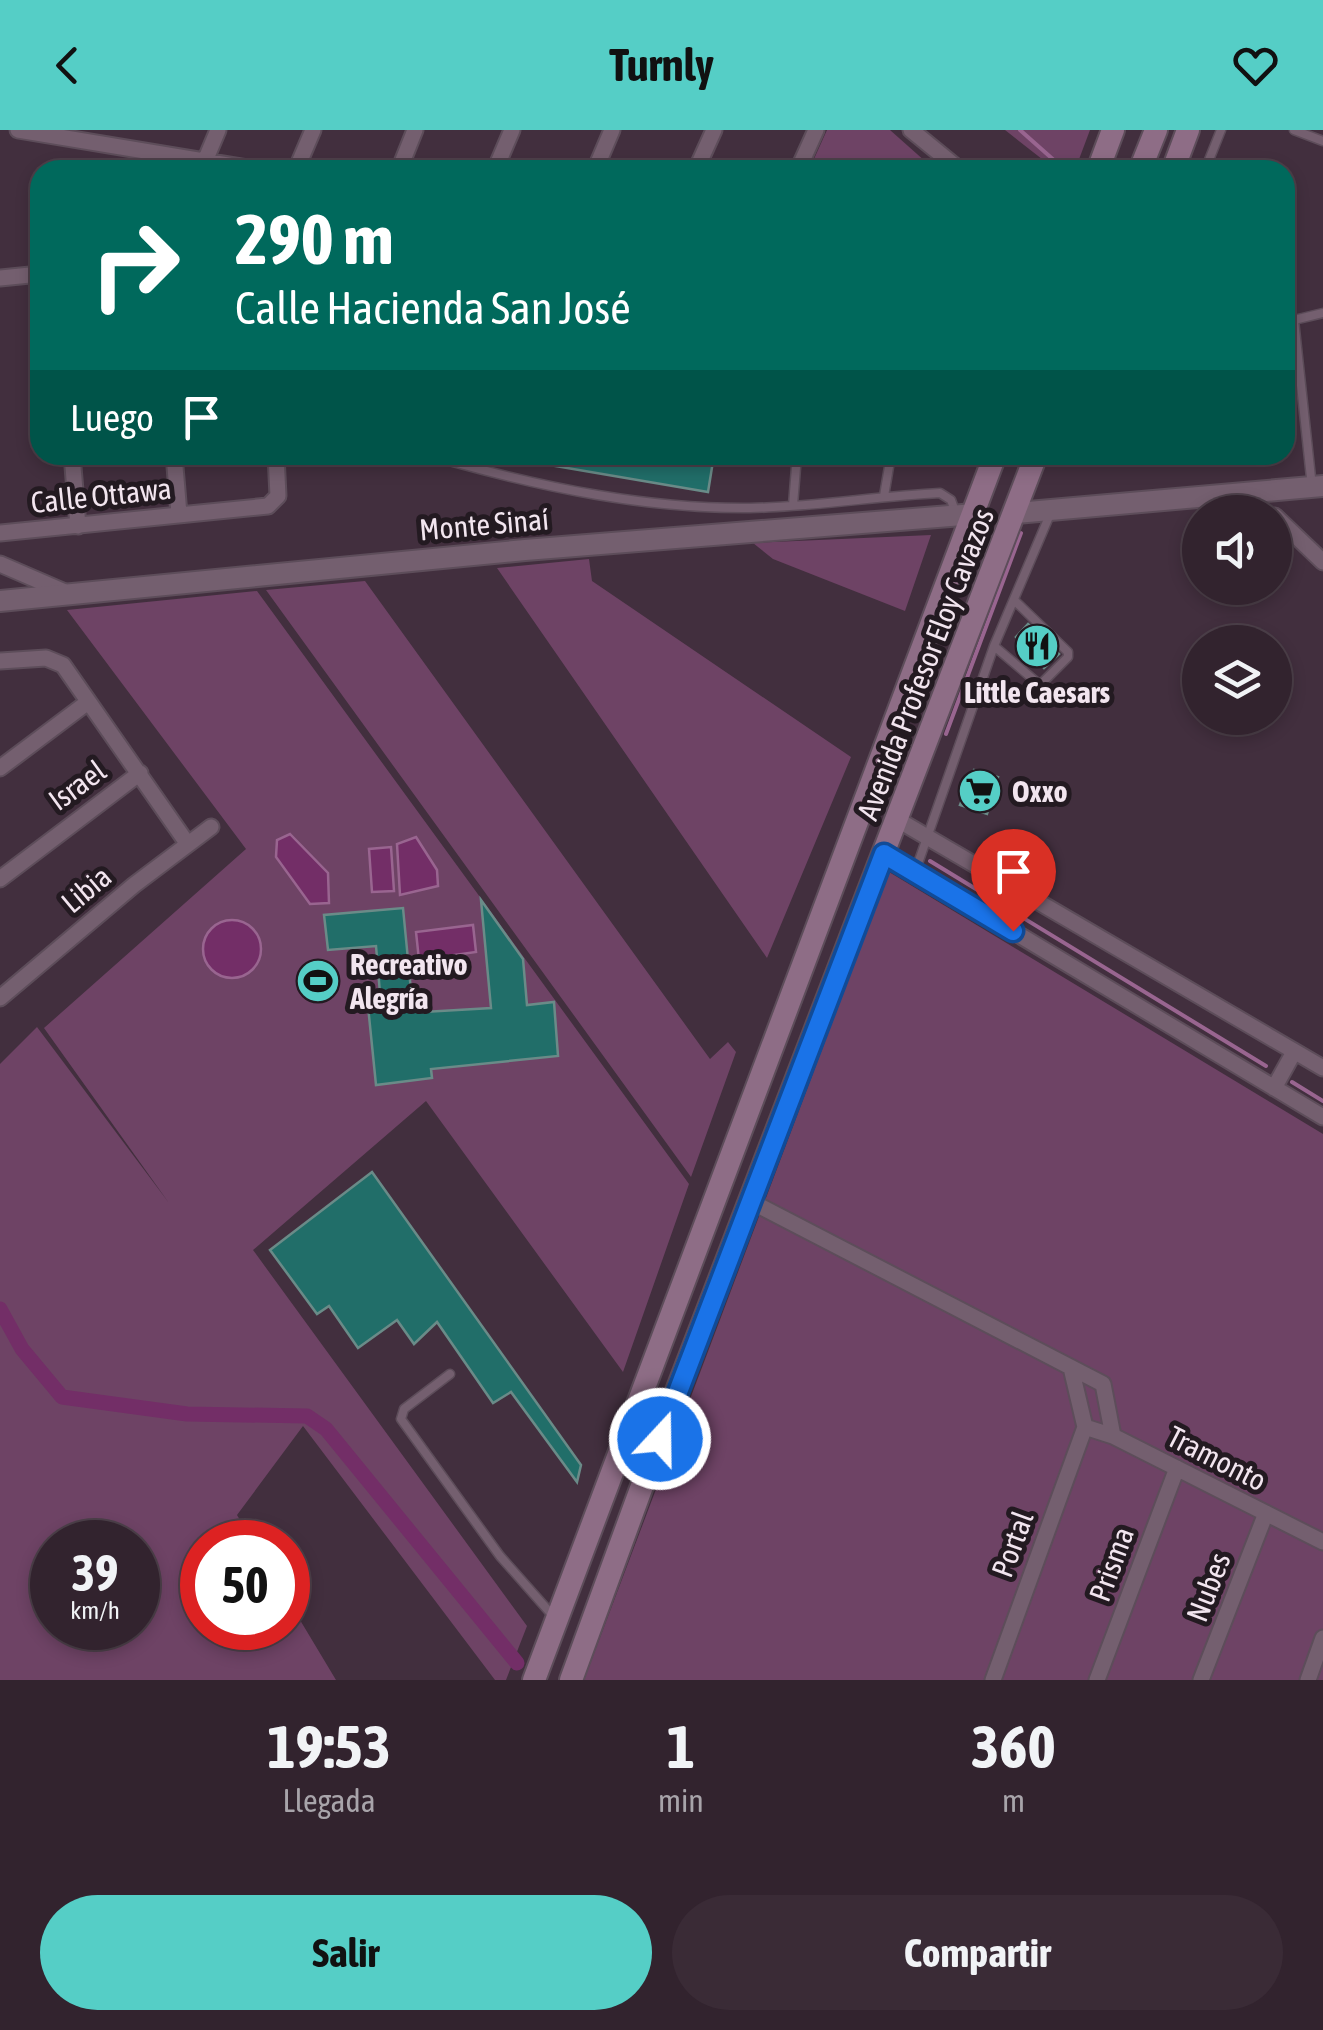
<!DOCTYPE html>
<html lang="es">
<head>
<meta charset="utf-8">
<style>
	:root { --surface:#32232e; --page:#3a2b36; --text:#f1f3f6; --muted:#a8a4aa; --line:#4d404a; --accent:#55cec6 }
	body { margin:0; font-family:"Asap Condensed",sans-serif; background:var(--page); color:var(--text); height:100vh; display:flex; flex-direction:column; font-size:38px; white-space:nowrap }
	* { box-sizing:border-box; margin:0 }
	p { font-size:32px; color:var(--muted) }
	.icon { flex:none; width:55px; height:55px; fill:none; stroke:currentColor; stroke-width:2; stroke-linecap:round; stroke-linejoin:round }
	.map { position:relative; height:1550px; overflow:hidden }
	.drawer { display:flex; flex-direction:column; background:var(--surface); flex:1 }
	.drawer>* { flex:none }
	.guide { position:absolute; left:30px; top:30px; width:1265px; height:305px; border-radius:30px; box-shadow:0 5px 15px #0003,0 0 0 2px var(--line); background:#00695c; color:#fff; overflow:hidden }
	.controls { position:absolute; left:1182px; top:365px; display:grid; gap:20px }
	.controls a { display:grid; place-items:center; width:110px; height:110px; border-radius:50%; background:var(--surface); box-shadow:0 5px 15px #0003,0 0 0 2px var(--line); font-size:50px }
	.speed { position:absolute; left:30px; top:1390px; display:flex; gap:20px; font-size:50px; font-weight:700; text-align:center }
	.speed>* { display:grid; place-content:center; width:130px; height:130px; border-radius:50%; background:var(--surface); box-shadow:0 5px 15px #0003,0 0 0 2px var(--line); line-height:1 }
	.speed small { font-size:25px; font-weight:400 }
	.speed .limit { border:15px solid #d22; background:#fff; color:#111 }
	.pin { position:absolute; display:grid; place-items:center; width:85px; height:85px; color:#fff; margin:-102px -42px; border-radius:50% 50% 50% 0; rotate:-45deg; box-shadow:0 0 10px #0007 }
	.pin .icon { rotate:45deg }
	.me { position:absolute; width:110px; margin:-55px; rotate:21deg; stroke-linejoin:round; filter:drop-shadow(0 0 8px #0008) }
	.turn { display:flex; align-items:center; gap:35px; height:210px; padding:0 40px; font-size:45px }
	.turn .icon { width:130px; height:130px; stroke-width:2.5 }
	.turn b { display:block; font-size:70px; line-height:85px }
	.then { display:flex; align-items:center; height:95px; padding:0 40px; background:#0003; gap:20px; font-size:38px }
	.eta { display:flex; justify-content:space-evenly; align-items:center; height:170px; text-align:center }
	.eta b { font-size:60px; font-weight:700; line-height:70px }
	.action { display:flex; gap:20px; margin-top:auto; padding:20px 40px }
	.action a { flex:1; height:115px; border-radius:60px; background:var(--accent); color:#111; font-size:40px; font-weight:700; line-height:115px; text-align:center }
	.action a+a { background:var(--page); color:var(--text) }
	header { display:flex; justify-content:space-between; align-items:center; height:130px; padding:0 40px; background:var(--accent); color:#111; font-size:45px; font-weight:700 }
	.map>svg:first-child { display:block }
	.green { fill:#6e4365; fill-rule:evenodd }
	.water { fill:#732e67; stroke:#996590; stroke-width:2.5 }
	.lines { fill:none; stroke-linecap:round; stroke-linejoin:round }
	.stream { stroke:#996590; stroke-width:4 }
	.canal { stroke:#732e67; stroke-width:15 }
	.building { fill:#216e69; stroke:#6a8b88; stroke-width:2.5 }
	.service-casing { stroke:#5d4d5a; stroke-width:11 }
	.minor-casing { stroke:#5d4d5a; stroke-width:19 }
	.tertiary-casing { stroke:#5d4d5a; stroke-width:24 }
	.secondary-casing { stroke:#5d4d5a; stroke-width:26 }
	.service { stroke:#745f6f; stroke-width:8 }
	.minor { stroke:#745f6f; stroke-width:15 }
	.tertiary { stroke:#745f6f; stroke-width:20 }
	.secondary { stroke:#8e6d86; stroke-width:22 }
	.route-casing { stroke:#114b97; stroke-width:25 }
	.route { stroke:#1a73e8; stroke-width:18 }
	.labels { text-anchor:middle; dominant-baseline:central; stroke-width:10; stroke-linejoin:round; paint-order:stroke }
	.street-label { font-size:30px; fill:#f2e5ef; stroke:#231a21 }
	.poi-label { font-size:30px; font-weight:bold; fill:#f2e5ef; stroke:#231a21; text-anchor:start }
</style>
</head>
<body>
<header><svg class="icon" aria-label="back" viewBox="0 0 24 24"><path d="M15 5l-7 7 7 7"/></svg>Turnly<svg class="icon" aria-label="heart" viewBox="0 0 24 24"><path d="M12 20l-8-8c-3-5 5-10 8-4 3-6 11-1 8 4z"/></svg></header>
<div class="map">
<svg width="1323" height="1550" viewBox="0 0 1323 1550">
	<rect width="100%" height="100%" fill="#422f3e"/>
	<path class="green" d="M827,0H890L935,40H809Z
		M1005,0H1090L1075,40H1056Z
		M931,405L905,481L773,429L753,413Z
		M589,429L592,451L851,627L767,828L497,438Z
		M365,451L710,929L728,912L736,922L691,1047L266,460Z
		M257,461L689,1054L623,1242L426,971L253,1120L527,1496L506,1550H495L303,1296L237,1385L253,1412H202V1498H288V1470L336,1550H0V934L37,897L169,1073L44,898L246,719L67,480ZM52,1412H138V1498H52Z
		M889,742L1323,1004V1550H584Z"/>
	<path class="water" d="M290,704L328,743L329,773L310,774L276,727L277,710Z
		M416,707L437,740L438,756L400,765L397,714Z
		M391,717L394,761L372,762L369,719Z
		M203 819a29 29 0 1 1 58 0a29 29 0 1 1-58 0Z
		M473,795L476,822L419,830L416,802Z"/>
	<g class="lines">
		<path class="stream" d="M1020,0L1065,40
			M946,604L1021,403
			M930,731L1266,936
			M1292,952L1323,971"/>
		<path class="canal" d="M0,1179L22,1219L62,1267L187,1284L307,1286L326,1299L517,1533"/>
	</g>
	<path class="building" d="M527,325H714L708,362L526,331Z
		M1028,494L1059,524L1044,538L1016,507Z
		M974,640L998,647L987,684L960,675Z
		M481,770L523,829L527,875L554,872L558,926L431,939L432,948L376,955L368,876L381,875L376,816L328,820L324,785L403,778L412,871L422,870L424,882L491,878Z
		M372,1042L581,1335L577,1352L511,1262L493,1273L437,1192L414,1214L397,1190L358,1218L329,1176L317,1184L270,1120Z"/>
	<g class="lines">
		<g class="service-casing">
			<path id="service" d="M1294,0L1323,11
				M1205,40L1221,0
				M1285,257V314
				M449,331C547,358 647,379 750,378C813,377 877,366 940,363L951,370L955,381
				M1312,357L1294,190L1323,183
				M884,366L891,325
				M793,375L797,325
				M994,516L1040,555L1068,527V522L1014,470
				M915,742L994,516L1051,382
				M450,1244L404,1279L401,1289L500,1426L554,1487"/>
		</g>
		<g class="minor-casing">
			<path id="minor" d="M18,0L259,40
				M911,0L960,40
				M205,31L218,0
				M296,40L313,0
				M399,40L415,0
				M495,40L512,0
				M595,40L612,0
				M696,40L714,0
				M798,40L816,0
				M0,148L40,144
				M72,325L78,396
				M174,325L179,384
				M1275,386L1323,432
				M0,403L268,376L278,366L276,325
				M0,434L67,463
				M0,531L46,528L63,535L187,713
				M0,638L88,572
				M898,690L1323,938
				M884,724L1323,987
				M0,749L140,643
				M0,868L134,755L211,697
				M1274,958L1294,922
				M750,1071L1103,1254L1113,1306
				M1072,1242L1085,1297
				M1085,1297L1113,1306L1323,1412
				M993,1550L1085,1297
				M1097,1550L1177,1338
				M1201,1550L1266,1383
				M1308,1550L1323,1508"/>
		</g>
		<g class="tertiary-casing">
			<path id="tertiary" d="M1016,383L1323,356
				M0,471L525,420L975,384"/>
		</g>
		<g class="secondary-casing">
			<path id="secondary" d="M1098,40L1113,0
				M1140,40L1156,0
				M1173,40L1188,0
				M534,1550L995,325
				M571,1550L672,1274L1036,325"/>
		</g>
		<use href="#service" class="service"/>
		<use href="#minor" class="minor"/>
		<use href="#tertiary" class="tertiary"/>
		<use href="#secondary" class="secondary"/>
	</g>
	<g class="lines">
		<g class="route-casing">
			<path id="route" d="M660,1309L884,724L1013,801"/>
		</g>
		<use href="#route" class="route"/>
	</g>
	<defs>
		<g id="restaurant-disc" transform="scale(2.25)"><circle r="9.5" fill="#55cec6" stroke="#231a21"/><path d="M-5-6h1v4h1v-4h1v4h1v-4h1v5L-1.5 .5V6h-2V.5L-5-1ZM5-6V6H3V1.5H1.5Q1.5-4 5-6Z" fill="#111"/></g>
		<g id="supermarket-disc" transform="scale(2.25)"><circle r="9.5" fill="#55cec6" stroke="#231a21"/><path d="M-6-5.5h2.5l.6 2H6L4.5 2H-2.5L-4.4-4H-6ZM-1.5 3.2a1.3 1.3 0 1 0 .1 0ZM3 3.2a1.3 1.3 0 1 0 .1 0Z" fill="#111"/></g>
		<g id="stadium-disc" transform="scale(2.25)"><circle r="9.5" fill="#55cec6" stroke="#231a21"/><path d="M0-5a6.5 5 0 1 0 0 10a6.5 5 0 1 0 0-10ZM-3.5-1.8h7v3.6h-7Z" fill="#111"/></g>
	</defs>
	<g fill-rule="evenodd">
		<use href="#restaurant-disc" x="1037" y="516"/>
		<use href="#supermarket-disc" x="980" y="661"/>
		<use href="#stadium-disc" x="318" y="851"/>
	</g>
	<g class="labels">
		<g class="street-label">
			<text transform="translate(101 365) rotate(-6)">Calle Ottawa</text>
			<text transform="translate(484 394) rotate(-5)">Monte Sinaí</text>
			<text transform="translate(925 534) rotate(-69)">Avenida Profesor Eloy Cavazos</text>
			<text transform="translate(77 655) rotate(-36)">Israel</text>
			<text transform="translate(86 759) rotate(-40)">Libia</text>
			<text transform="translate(1217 1328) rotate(27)">Tramonto</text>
			<text transform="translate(1012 1414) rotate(-70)">Portal</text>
			<text transform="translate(1111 1434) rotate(-70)">Prisma</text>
			<text transform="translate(1208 1457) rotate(-69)">Nubes</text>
		</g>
		<g class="poi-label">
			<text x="1037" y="562" text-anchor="middle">Little Caesars</text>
			<text x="1012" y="661">Oxxo</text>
			<text x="350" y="834">Recreativo<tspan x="350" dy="34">Alegría</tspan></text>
		</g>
	</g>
</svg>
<div class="controls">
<a><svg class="icon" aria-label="sound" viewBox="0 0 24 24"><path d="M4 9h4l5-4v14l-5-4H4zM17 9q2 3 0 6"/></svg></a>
<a><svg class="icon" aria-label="layers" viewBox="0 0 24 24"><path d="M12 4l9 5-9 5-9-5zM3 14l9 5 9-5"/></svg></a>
</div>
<div class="speed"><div>39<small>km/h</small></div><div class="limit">50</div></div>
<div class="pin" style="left:1013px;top:801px;background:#d93025"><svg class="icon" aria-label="arrive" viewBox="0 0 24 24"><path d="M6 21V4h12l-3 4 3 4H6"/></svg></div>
<svg class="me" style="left:660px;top:1309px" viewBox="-20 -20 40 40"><circle r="17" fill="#1a73e8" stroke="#fff" stroke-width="3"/><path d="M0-11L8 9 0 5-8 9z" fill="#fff"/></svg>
<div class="guide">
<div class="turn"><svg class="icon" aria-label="right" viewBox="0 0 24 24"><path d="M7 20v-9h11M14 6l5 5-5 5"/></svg><div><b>290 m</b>Calle Hacienda San José</div></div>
<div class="then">Luego<svg class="icon" aria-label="arrive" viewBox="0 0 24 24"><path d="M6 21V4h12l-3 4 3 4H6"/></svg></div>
</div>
</div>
<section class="drawer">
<div class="eta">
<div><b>19:53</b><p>Llegada</p></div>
<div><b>1</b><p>min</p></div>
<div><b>360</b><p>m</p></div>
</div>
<div class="action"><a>Salir</a><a>Compartir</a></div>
</section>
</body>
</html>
